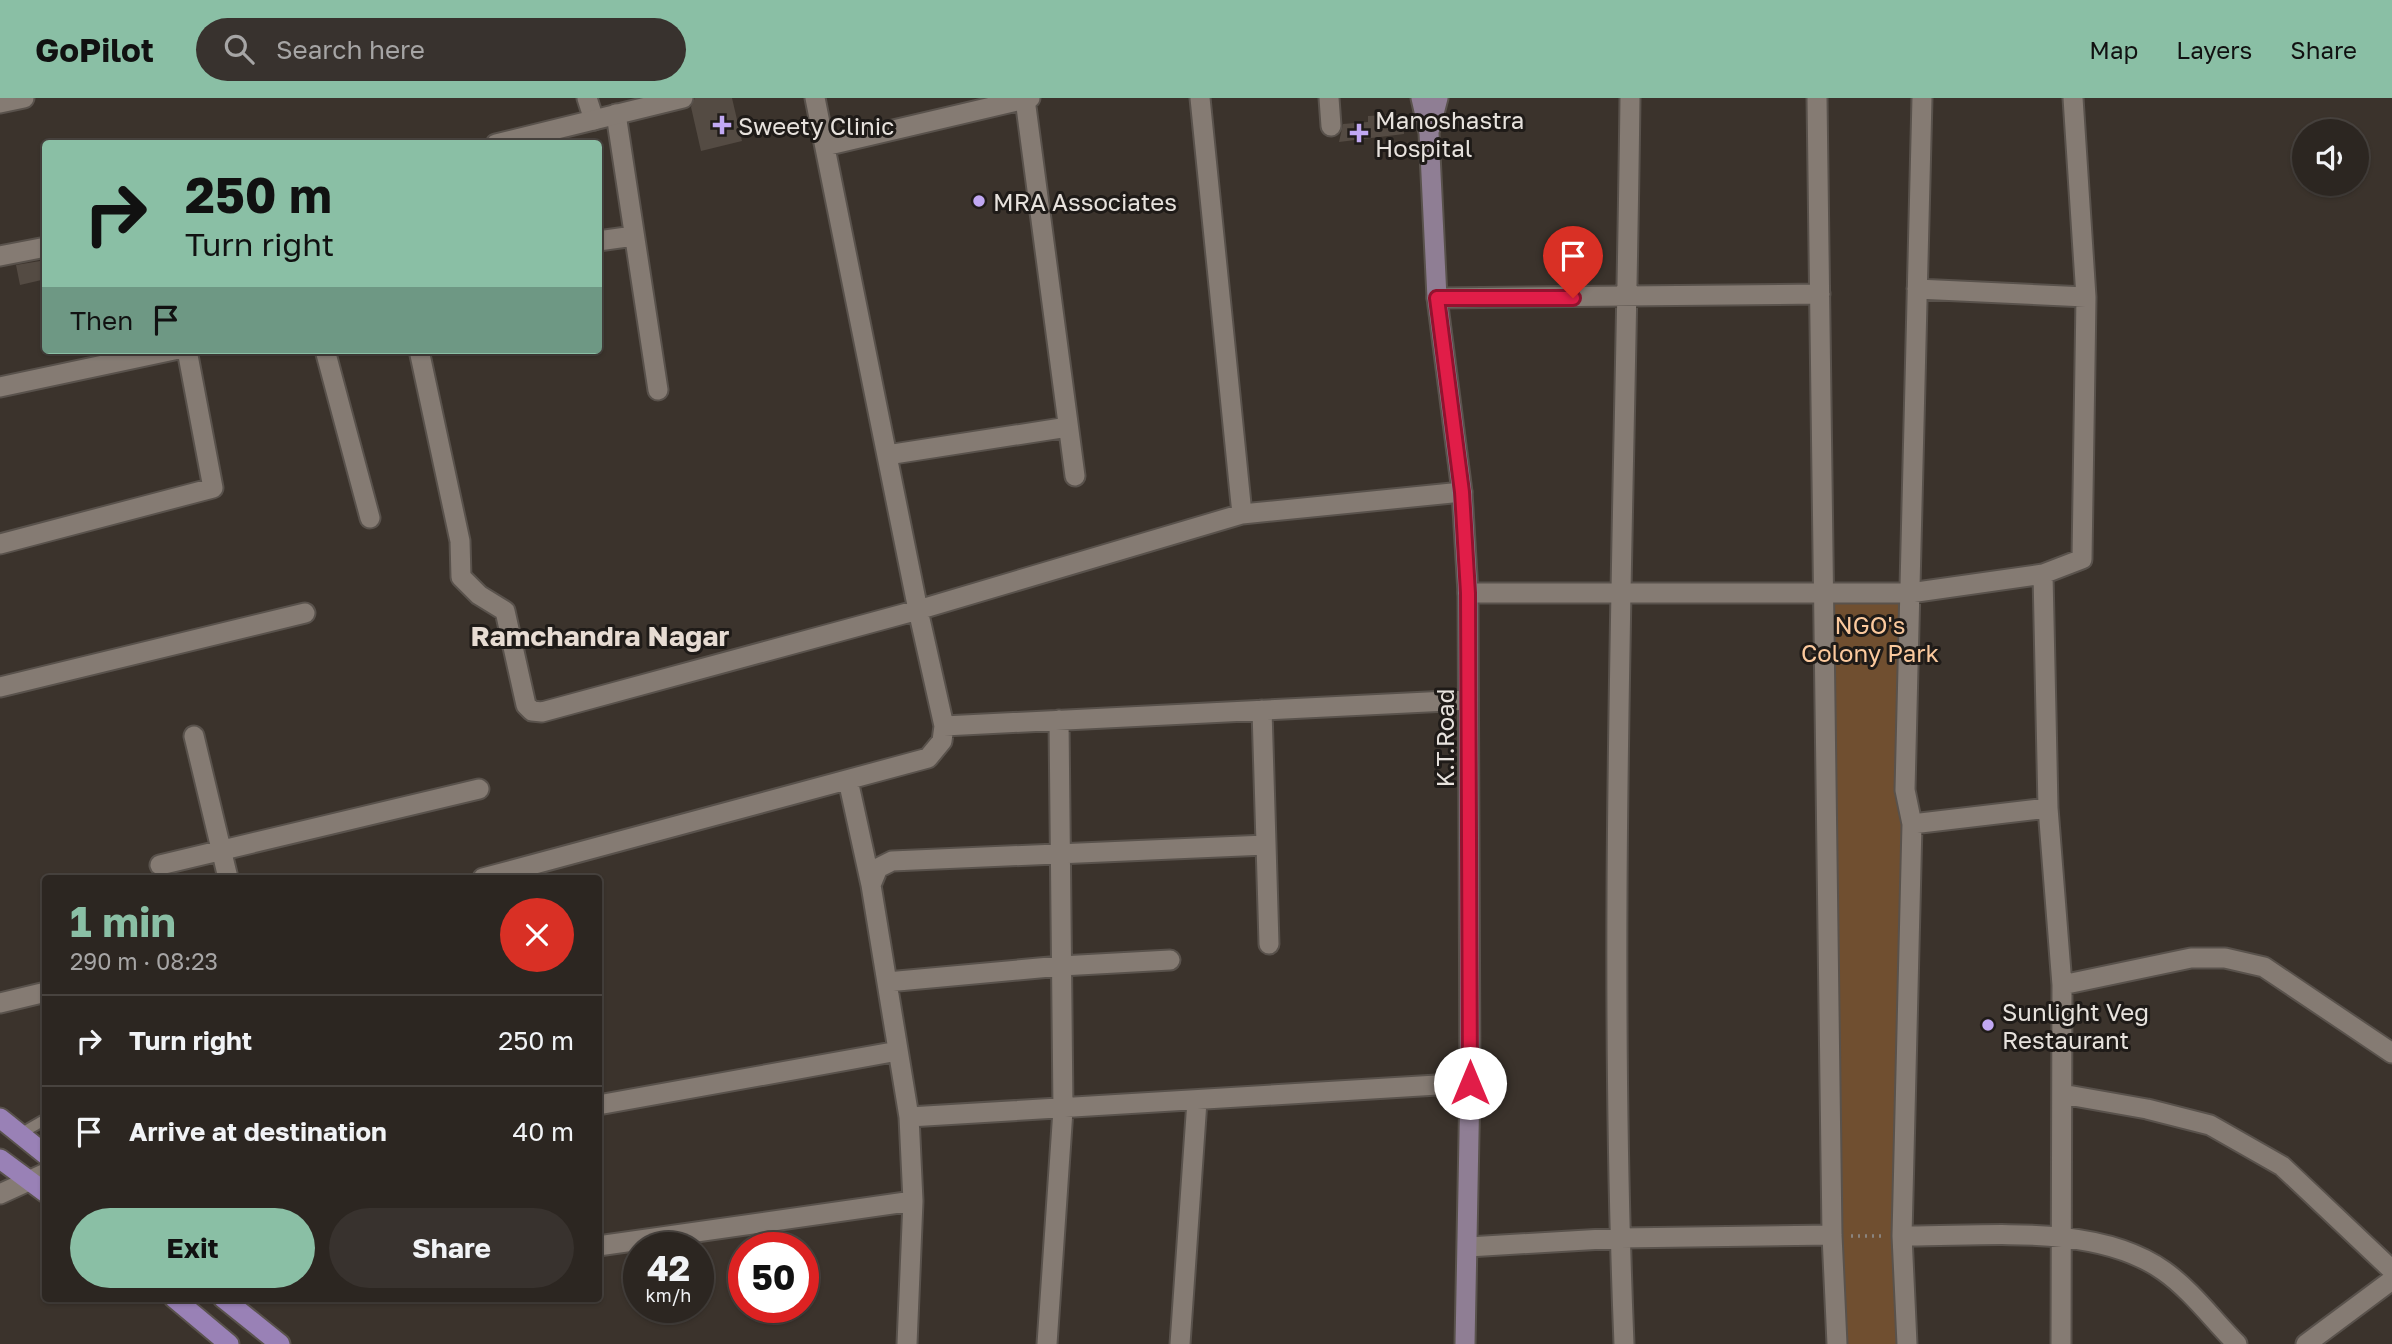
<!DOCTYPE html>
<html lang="en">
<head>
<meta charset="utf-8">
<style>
	:root { --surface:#2c2621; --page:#38322e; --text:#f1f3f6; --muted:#a6a5a5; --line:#48433f; --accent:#8abfa5 }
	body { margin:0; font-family:"Golos Text",sans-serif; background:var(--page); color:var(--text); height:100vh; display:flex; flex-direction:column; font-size:26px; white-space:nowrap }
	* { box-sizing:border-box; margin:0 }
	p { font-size:23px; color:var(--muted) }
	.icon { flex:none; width:38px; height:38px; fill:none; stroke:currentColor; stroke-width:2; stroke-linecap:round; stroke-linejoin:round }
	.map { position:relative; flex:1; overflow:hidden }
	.details { position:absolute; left:42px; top:777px; width:560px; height:427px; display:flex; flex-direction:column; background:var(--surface); border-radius:7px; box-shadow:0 2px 5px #0004,0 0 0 2px var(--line) }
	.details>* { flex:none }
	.top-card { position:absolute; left:42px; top:42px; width:560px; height:214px; border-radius:7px; box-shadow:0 2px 5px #0004,0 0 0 2px var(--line); background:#8abfa5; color:#111; overflow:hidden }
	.fabs { position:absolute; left:2292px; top:21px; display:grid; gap:14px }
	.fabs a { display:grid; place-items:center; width:77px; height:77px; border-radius:50%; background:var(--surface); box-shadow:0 2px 5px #0004,0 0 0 2px var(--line); font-size:35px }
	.speed { position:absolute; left:623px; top:1134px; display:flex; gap:14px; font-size:35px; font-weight:700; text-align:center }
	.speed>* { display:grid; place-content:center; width:91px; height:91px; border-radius:50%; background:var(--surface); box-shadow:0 2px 5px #0004,0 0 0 2px var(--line); line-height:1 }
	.speed small { font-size:18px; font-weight:400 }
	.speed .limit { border:10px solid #d22; background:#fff; color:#111 }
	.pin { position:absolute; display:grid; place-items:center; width:60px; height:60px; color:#fff; margin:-72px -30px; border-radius:50% 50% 50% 0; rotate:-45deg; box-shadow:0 0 7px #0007 }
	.pin .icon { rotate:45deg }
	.me { position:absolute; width:77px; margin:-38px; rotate:0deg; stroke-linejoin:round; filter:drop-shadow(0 0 5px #0008) }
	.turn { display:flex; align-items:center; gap:24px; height:147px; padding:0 28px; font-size:32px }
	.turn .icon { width:91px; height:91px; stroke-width:2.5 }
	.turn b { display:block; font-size:49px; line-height:60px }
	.then { display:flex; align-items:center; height:66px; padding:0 28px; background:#0003; gap:14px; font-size:26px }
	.round { display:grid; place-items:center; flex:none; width:74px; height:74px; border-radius:37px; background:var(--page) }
	.headline { display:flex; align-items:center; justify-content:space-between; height:119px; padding:0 28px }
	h1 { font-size:42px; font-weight:700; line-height:52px; color:var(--accent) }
	.button { display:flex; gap:14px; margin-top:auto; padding:14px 28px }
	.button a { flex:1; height:80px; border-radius:42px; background:var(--accent); color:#111; font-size:28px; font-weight:700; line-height:80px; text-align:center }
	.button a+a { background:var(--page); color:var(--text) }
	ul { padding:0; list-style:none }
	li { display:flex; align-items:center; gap:21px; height:91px; padding:0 28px; border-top:2px solid var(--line) }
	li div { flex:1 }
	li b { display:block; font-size:26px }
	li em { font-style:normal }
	header { display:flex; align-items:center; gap:42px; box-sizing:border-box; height:98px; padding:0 35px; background:var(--accent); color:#111 }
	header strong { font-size:33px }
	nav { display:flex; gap:38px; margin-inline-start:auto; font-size:24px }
	.search { width:490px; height:63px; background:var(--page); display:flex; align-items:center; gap:18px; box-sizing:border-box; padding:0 24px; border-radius:38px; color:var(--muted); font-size:26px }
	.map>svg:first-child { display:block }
	.green { fill:#704f30 }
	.building { fill:#544b43 }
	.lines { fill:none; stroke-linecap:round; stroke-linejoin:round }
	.service-casing { stroke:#59524c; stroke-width:14 }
	.minor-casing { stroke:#59524c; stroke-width:23 }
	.tertiary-casing { stroke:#59524c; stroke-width:23 }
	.secondary-casing { stroke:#59524c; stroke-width:23 }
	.primary-casing { stroke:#59524c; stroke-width:23 }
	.path { stroke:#8a847e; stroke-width:3.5; stroke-dasharray:2 5; stroke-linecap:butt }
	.service { stroke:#857b73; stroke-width:10 }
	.minor { stroke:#857b73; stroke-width:19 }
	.tertiary { stroke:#857b73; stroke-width:19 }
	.secondary { stroke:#8f7e94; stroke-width:19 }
	.primary { stroke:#9981b6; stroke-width:19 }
	.route-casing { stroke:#92132f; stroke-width:18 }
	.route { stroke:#e11d48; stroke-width:12 }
	.poi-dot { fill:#c1a8f3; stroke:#1f1b18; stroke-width:2.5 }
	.labels { text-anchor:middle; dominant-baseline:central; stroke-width:6; stroke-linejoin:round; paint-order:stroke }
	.poi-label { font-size:24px; fill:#e7e2dd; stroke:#1f1b18; text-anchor:start }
	.park-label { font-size:24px; fill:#fbc99d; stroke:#1f1b18 }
	.street-label { font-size:24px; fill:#e7e2dd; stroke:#1f1b18 }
	.quarter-label { font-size:28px; font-weight:bold; fill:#e7dcd3; stroke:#1f1b18 }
</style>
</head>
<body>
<header>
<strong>GoPilot</strong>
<div class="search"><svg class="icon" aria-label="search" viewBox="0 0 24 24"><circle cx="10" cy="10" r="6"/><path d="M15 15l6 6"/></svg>Search here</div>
<nav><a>Map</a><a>Layers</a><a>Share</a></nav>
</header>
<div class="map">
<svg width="2392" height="1246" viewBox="0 0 2392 1246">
	<rect width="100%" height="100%" fill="#3b332c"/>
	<path class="green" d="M1825,495H1913L1903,1246H1837Z"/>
	<path class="building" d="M695,0H732L742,43L701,53L691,9Z
		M1403,16L1404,36L1339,44L1343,26L1368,24V18Z
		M46,162V181L20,187L16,167Z"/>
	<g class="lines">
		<g class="service-casing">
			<path id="service" d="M20,1036L46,1021"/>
		</g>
		<g class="minor-casing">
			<path id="minor" d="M587,0L594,22
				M1200,0L1242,416
				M1329,0L1331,28
				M1817,0L1832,1137L1837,1246
				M1922,0L1905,692L1912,726L2048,710
				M2073,0L2086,199L2082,461L2043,476L2048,710L2062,887L2191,860H2225L2264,869L2392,955
				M1025,1L1075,378
				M0,5L24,0
				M616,16L658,292
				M825,48L1030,0
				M598,143L634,138
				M1917,191L2086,199
				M1437,200L1820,196
				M325,252L370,420
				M419,252L460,443L461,479L479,497L505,513L526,607L532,613L542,614L918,512L1242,416L1462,394
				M0,289L174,252
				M887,357L1068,329
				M0,446L213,390L187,252
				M1468,495H1910L2043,476
				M0,589L305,515
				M1262,612L1269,846
				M944,628L1468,602
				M194,638L228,780
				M848,682L871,787
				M160,767L479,691
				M483,780L928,660L942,643L944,628L918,512L815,0
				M887,884L1061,868L1170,862
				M0,905L46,894
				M2062,996L2147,1011L2210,1027L2282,1068L2392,1172
				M598,1007L898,953
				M909,1019L1470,985
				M0,1096L46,1075
				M1902,1138C1984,1139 2095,1124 2164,1173C2191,1192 2214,1223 2237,1246
				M598,1148L913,1103L909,1019L871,787L878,770L892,763L1266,747
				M1468,1149L1620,1140L1832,1137
				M907,1246L913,1103
				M1047,1246L1063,1012L1059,622
				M1180,1246L1197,1003
				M1624,1246C1607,831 1625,415 1630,0
				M1907,1246L1902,1138L1912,726
				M2061,1246L2062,887
				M2306,1246L2392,1182"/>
		</g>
		<g class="tertiary-casing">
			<path id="tertiary" d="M496,46L683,0
				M0,158L46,149"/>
		</g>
		<g class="secondary-casing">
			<path id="secondary" d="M1421,0L1429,35L1437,200L1462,394L1468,495L1470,985L1465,1246
				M1430,31L1438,0"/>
		</g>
		<g class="primary-casing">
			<path id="primary" d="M0,1020L46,1057
				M0,1061L46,1095
				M174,1200L229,1246
				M223,1200L280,1246"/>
		</g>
		<path class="path" d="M1851,1138H1882"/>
		<use href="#service" class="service"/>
		<use href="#minor" class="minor"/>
		<use href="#tertiary" class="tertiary"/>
		<use href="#secondary" class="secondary"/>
		<use href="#primary" class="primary"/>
	</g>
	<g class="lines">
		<g class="route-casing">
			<path id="route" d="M1470,985L1468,495L1462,394L1437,200H1573"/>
		</g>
		<use href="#route" class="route"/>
	</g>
	<g class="poi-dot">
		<path d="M718.5 16.5h7v7h7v7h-7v7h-7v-7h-7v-7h7z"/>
		<path d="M1355.5 24.5h7v7h7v7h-7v7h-7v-7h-7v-7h7z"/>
		<circle cx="979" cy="103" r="7"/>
		<circle cx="1988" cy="927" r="7"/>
	</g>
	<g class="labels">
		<g class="poi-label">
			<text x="1375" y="21">Manoshastra<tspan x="1375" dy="28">Hospital</tspan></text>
			<text x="738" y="27">Sweety Clinic</text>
			<text x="993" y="103">MRA Associates</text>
			<text x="2002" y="913">Sunlight Veg<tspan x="2002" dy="28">Restaurant</tspan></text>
		</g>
		<g class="park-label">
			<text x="1870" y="526">NGO's<tspan x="1870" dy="28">Colony Park</tspan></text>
		</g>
		<g class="street-label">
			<text transform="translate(1444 640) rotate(-90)">K.T.Road</text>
		</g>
		<g class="quarter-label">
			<text x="600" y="537">Ramchandra Nagar</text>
		</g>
	</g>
</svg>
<div class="fabs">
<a><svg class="icon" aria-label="sound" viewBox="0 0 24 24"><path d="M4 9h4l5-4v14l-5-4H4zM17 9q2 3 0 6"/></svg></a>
</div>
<div class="speed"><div>42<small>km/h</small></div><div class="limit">50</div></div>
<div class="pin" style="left:1573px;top:200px;background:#d93025"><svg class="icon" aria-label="arrive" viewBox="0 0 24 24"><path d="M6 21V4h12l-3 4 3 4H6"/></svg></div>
<svg class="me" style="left:1470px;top:985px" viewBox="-20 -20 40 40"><circle r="19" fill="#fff"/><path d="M0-13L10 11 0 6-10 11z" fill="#e11d48"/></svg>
<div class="top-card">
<div class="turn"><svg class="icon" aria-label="right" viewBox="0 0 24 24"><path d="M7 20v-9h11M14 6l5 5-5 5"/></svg><div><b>250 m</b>Turn right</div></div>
<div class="then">Then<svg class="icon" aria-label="arrive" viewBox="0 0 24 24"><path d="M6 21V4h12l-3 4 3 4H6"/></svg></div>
</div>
<section class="details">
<div class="headline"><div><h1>1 min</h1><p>290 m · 08:23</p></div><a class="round" style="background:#d93025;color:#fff"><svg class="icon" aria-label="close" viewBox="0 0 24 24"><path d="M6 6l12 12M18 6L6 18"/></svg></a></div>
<ul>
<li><svg class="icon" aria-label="right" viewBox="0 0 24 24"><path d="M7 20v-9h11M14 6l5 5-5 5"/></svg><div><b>Turn right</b></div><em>250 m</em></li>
<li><svg class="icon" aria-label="arrive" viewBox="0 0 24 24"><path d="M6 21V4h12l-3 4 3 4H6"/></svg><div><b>Arrive at destination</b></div><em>40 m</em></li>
</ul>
<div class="button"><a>Exit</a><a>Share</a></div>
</section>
</div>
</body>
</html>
